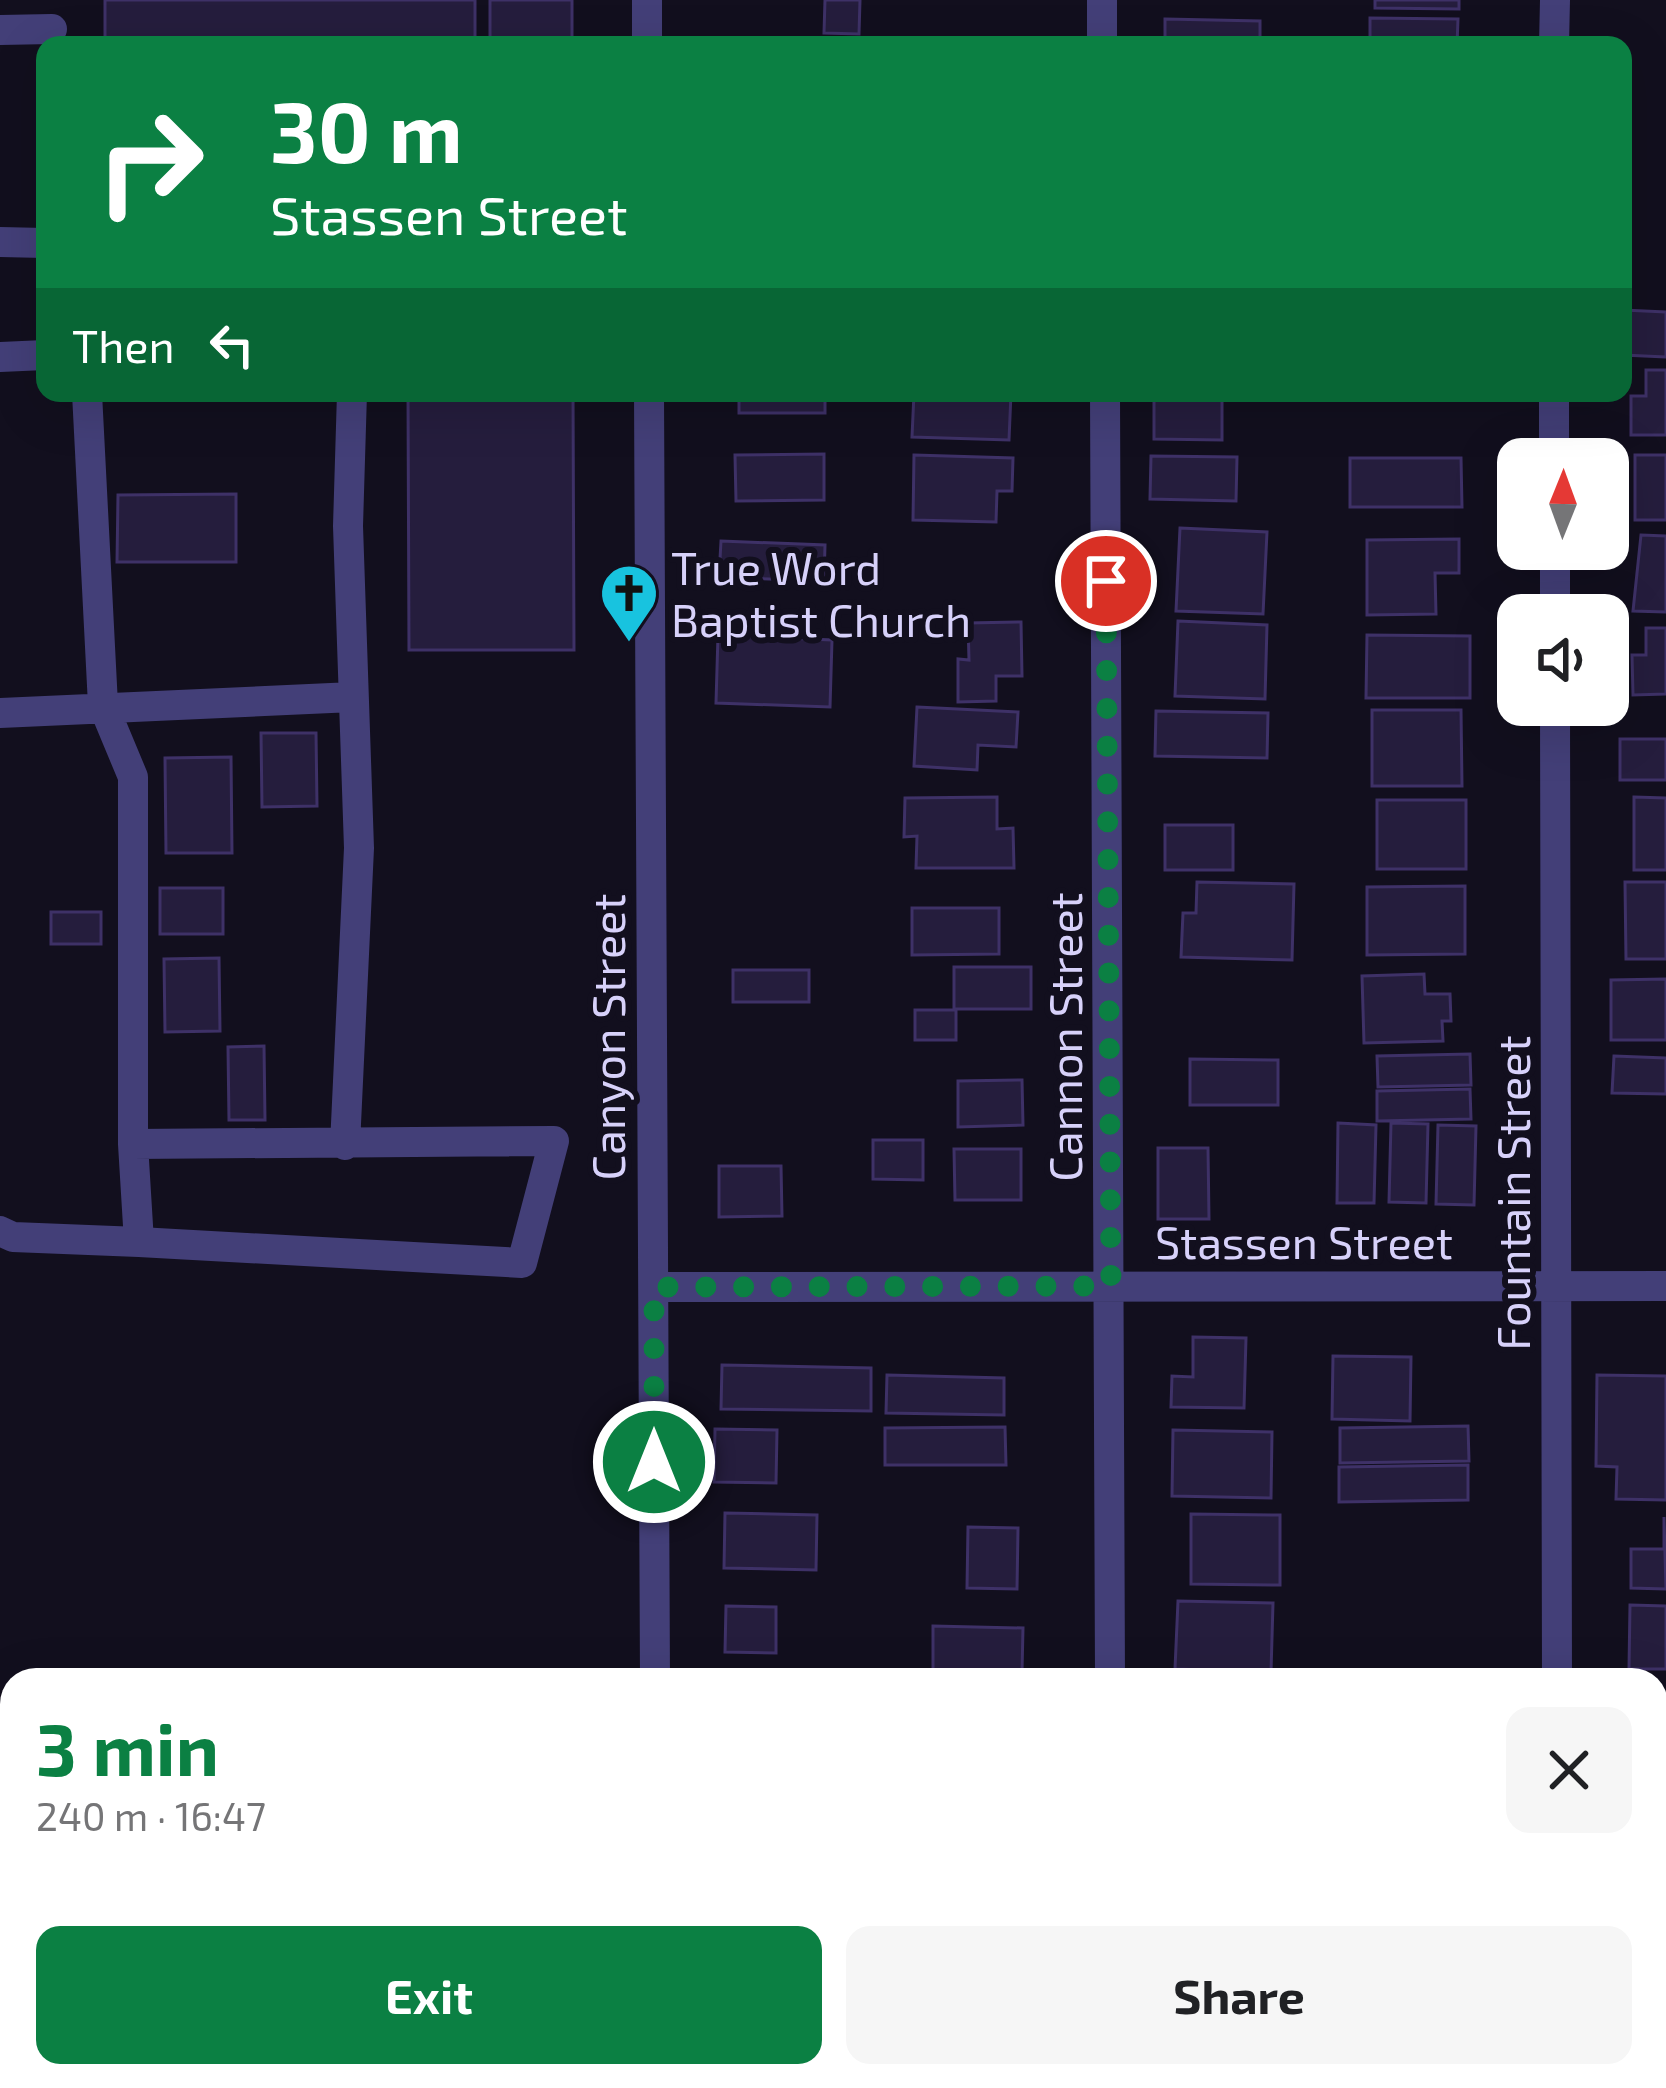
<!DOCTYPE html>
<html lang="en">
<head>
<meta charset="utf-8">
<style>
	:root { --surface:#fff; --page:#f6f6f6; --text:#202124; --muted:#757577; --accent:#0b8043 }
	body { margin:0; font-family:"Exo 2",sans-serif; background:var(--page); color:var(--text); height:100vh; display:flex; flex-direction:column; font-size:45px; white-space:nowrap }
	* { box-sizing:border-box; margin:0 }
	p { font-size:39px; color:var(--muted) }
	.icon { flex:none; width:66px; height:66px; fill:none; stroke:currentColor; stroke-width:2; stroke-linecap:round; stroke-linejoin:round }
	.map { position:relative; flex:1; overflow:hidden }
	.details { position:absolute; left:0px; top:1668px; width:1668px; height:420px; display:flex; flex-direction:column; background:var(--surface); border-radius:36px 36px 0 0; box-shadow:0 12px 48px #0002 }
	.details>* { flex:none }
	.guide { position:absolute; left:36px; top:36px; width:1596px; height:366px; border-radius:24px; box-shadow:0 12px 48px #0002; background:#0b8043; color:#fff; overflow:hidden }
	.needle { width:78px; rotate:1deg }
	.controls { position:absolute; left:1497px; top:438px; display:grid; gap:24px }
	.controls a { display:grid; place-items:center; width:132px; height:132px; border-radius:24px; background:var(--surface); box-shadow:0 12px 48px #0002; font-size:60px }
	.pin { position:absolute; display:grid; place-items:center; width:102px; height:102px; color:#fff; margin:-51px; border:6px solid #fff; border-radius:50%; box-shadow:0 3px 12px #0007 }
	.me { position:absolute; width:132px; margin:-66px; rotate:0deg; stroke-linejoin:round; filter:drop-shadow(0 0 9px #0008) }
	.turn { display:flex; align-items:center; gap:42px; height:252px; padding:0 36px; font-size:54px }
	.turn .icon { width:156px; height:156px; stroke-width:2.5 }
	.turn b { display:block; font-size:84px; line-height:102px }
	.then { display:flex; align-items:center; height:114px; padding:0 36px; background:#0003; gap:24px; font-size:45px }
	.round { display:grid; place-items:center; flex:none; width:126px; height:126px; border-radius:24px; background:var(--page) }
	.headline { display:flex; align-items:center; justify-content:space-between; height:204px; padding:0 36px }
	h1 { font-size:72px; font-weight:700; line-height:90px; color:var(--accent) }
	.button { display:flex; gap:24px; margin-top:auto; padding:24px 36px }
	.button a { flex:1; height:138px; border-radius:24px; background:var(--accent); color:#fff; font-size:48px; font-weight:700; line-height:138px; text-align:center }
	.button a+a { background:var(--page); color:var(--text) }
	.map>svg:first-child { display:block }
	.building { fill:#251d3d; stroke:#3e3167; stroke-width:3 }
	.lines { fill:none; stroke-linecap:round; stroke-linejoin:round }
	.minor { stroke:#433f78; stroke-width:30 }
	.route { stroke:#0b8043; stroke-width:21; stroke-dasharray:0 37.8 }
	.labels { text-anchor:middle; dominant-baseline:central; stroke-width:12; stroke-linejoin:round; paint-order:stroke }
	.poi-label { font-size:45px; fill:#d7d1fa; stroke:#120f1e; text-anchor:start }
	.street-label { font-size:45px; fill:#d7d1fa; stroke:#120f1e }
</style>
</head>
<body>
<div class="map">
<svg width="1666" height="2088" viewBox="0 0 1666 2088">
	<rect width="100%" height="100%" fill="#120f1e"/>
	<path class="building" d="M105,0H475V45H105Z
		M490,0H572V45H490Z
		M825,0H860L859,34L824,33Z
		M1375,0H1459V9L1375,8Z
		M1370,18L1458,19L1457,45H1370Z
		M1165,19L1260,21V45H1165Z
		M1623,310L1666,312V357L1623,355Z
		M1646,370H1666V435H1631V396H1646Z
		M408,393H573L574,650H409Z
		M739,393H825V413H739Z
		M914,393H1011L1009,440L912,437Z
		M1154,393H1222V440L1154,439Z
		M824,454V500L736,501L735,455Z
		M914,455L1013,458L1012,491H997L996,522L913,520Z
		M1635,455H1666V520H1635Z
		M1151,456L1237,457L1236,501L1150,499Z
		M1350,458H1461L1462,507H1350Z
		M236,494V562H117L118,495Z
		M1180,528L1267,532L1263,614L1176,611Z
		M1641,535L1666,536V612L1633,611Z
		M1459,539V573H1435L1436,614L1367,615V540Z
		M721,541L825,545L824,581L719,577Z
		M1178,621L1267,625L1265,699L1175,696Z
		M1021,622L1022,676H996V701L958,702V659L969,660L968,623Z
		M1646,628H1666V694L1633,695L1632,655H1646Z
		M718,635L832,640L830,707L716,703Z
		M1367,635L1470,636V698H1366Z
		M917,707L1018,712L1016,747L978,745L977,770L914,766Z
		M1372,710H1461L1462,786H1372Z
		M1156,711L1268,713L1267,758L1155,756Z
		M261,733H316L317,806L262,807Z
		M1620,739H1666V780H1620Z
		M231,757L232,853H166L165,758Z
		M997,797V829L1013,828L1014,868H916L917,836L904,837L905,798Z
		M1634,797L1666,798V870H1634Z
		M1377,800H1466V869H1377Z
		M1165,825H1233V870H1165Z
		M1197,882L1294,884L1292,960L1181,957L1183,913H1196Z
		M1625,882H1666V959H1626Z
		M1465,886V954L1367,955V887Z
		M160,888H223V934H160Z
		M912,908H999V954L912,955Z
		M51,912H101V944H51Z
		M219,958L220,1031L165,1032L164,959Z
		M954,967H1031V1009H954Z
		M733,970H809V1002H733Z
		M1424,974L1425,994H1450L1451,1021H1442L1443,1041L1364,1043L1362,976Z
		M1666,979V1040H1611V980Z
		M915,1010H956V1040H915Z
		M264,1046L265,1120H229L228,1047Z
		M1470,1054L1471,1085L1378,1087L1377,1056Z
		M1614,1056L1666,1058V1094L1612,1093Z
		M1190,1059L1278,1060V1105H1190Z
		M1022,1080L1023,1125L958,1127V1081Z
		M1470,1089L1471,1119L1377,1121V1091Z
		M1338,1123L1376,1125L1374,1203H1337Z
		M1391,1123L1428,1124L1426,1203L1389,1202Z
		M1438,1125L1476,1126L1474,1205L1436,1204Z
		M873,1140H923V1180L873,1179Z
		M1158,1148H1208L1209,1219H1158Z
		M954,1149H1021V1200H955Z
		M719,1166H781L782,1216L719,1217Z
		M1193,1337L1246,1338L1244,1408L1171,1407L1172,1376L1193,1377Z
		M1333,1356L1411,1357L1410,1421L1332,1419Z
		M722,1365L871,1368V1411L721,1409Z
		M887,1375L1004,1378V1415L886,1413Z
		M1597,1375L1666,1376V1500L1616,1499L1617,1467L1596,1466Z
		M1468,1426L1469,1461L1340,1463V1428Z
		M1005,1427L1006,1465H885V1428Z
		M715,1429L777,1430L776,1483L714,1482Z
		M1173,1430L1272,1432L1271,1498L1172,1496Z
		M1468,1465V1500L1339,1502V1467Z
		M725,1513L817,1515L816,1570L724,1568Z
		M1191,1514L1280,1515V1585L1191,1584Z
		M1664,1517L1666,1589L1631,1588V1549H1664Z
		M968,1527L1018,1528L1017,1589L967,1588Z
		M1178,1601L1273,1603L1271,1672L1175,1669Z
		M1630,1605L1666,1606V1669H1629Z
		M726,1606L776,1607V1653L725,1652Z
		M933,1626L1023,1628L1022,1672L933,1671Z
		M1656,1714H1666V1761H1656Z
		M1656,1773H1666V1848H1656Z
		M1656,1873H1666V1925H1656Z
		M1656,1953L1666,1954V2003H1656Z
		M1656,2030H1666V2088H1633L1634,2076H1656Z
		M56,2076H153V2088H56Z
		M907,2076H1014V2088H907Z
		M1417,2076H1479V2088H1417Z"/>
	<g class="lines">
		<path class="minor" d="M647,0V45
			M1102,0V45
			M0,30L52,29
			M1554,45L1555,0
			M0,242L45,243
			M0,357L45,355
			M649,393L655,1680
			M1105,393L1110,1680
			M1554,393V459
			M1555,549V615
			M1555,705L1557,1680
			M0,713L353,697
			M133,1144L554,1141L522,1263L139,1242
			M345,1145L359,848L348,526L352,393
			M0,1231L13,1237L139,1242L133,1144V777L103,705L87,393
			M654,1287L1666,1286
			M0,2037H12
			M539,2076V2088
			M656,2076V2088
			M1109,2088V2076
			M1555,2088L1556,2076"/>
	</g>
	<g class="lines">
		<path class="route" d="M654,1462V1287L1111,1286L1106,581"/>
	</g>
	<defs>
		<g id="church-pin" transform="scale(3)"><path d="M0 17L-7.5 6A9.5 9.5 0 1 1 7.5 6Z" fill="#18c3df" stroke="#120f1e"/><path d="M-1.2-6h2.4v3.5h3.3v2.4h-3.3V6h-2.4V-.1h-3.3v-2.4h3.3Z" fill="#111"/></g>
	</defs>
	<g fill-rule="evenodd">
		<use href="#church-pin" x="629" y="593"/>
	</g>
	<g class="labels">
		<g class="poi-label">
			<text x="671" y="567">True Word<tspan x="671" dy="52">Baptist Church</tspan></text>
		</g>
		<g class="street-label">
			<text transform="translate(607 1037) rotate(-90)">Canyon Street</text>
			<text transform="translate(1064 1037) rotate(-90)">Cannon Street</text>
			<text transform="translate(1512 1193) rotate(-90)">Fountain Street</text>
			<text x="1304" y="1241">Stassen Street</text>
		</g>
	</g>
</svg>
<div class="controls">
<a><svg class="needle" viewBox="-14 -14 28 28"><path d="M0-13l5 13h-10z" fill="#e53935"/><path d="M0 13l5-13h-10z" fill="#757577"/></svg></a>
<a><svg class="icon" aria-label="sound" viewBox="0 0 24 24"><path d="M4 9h4l5-4v14l-5-4H4zM17 9q2 3 0 6"/></svg></a>
</div>
<div class="pin" style="left:1106px;top:581px;background:#d93025"><svg class="icon" aria-label="arrive" viewBox="0 0 24 24"><path d="M6 21V4h12l-3 4 3 4H6"/></svg></div>
<svg class="me" style="left:654px;top:1462px" viewBox="-20 -20 40 40"><circle r="17" fill="#0b8043" stroke="#fff" stroke-width="3"/><path d="M0-11L8 9 0 5-8 9z" fill="#fff"/></svg>
<div class="guide">
<div class="turn"><svg class="icon" aria-label="right" viewBox="0 0 24 24"><path d="M7 20v-9h11M14 6l5 5-5 5"/></svg><div><b>30 m</b>Stassen Street</div></div>
<div class="then">Then<svg class="icon" aria-label="left" viewBox="0 0 24 24"><path d="M17 20v-9H6M10 6l-5 5 5 5"/></svg></div>
</div>
<section class="details">
<div class="headline"><div><h1>3 min</h1><p>240 m · 16:47</p></div><a class="round"><svg class="icon" aria-label="close" viewBox="0 0 24 24"><path d="M6 6l12 12M18 6L6 18"/></svg></a></div>
<div class="button"><a>Exit</a><a>Share</a></div>
</section>
</div>
</body>
</html>
